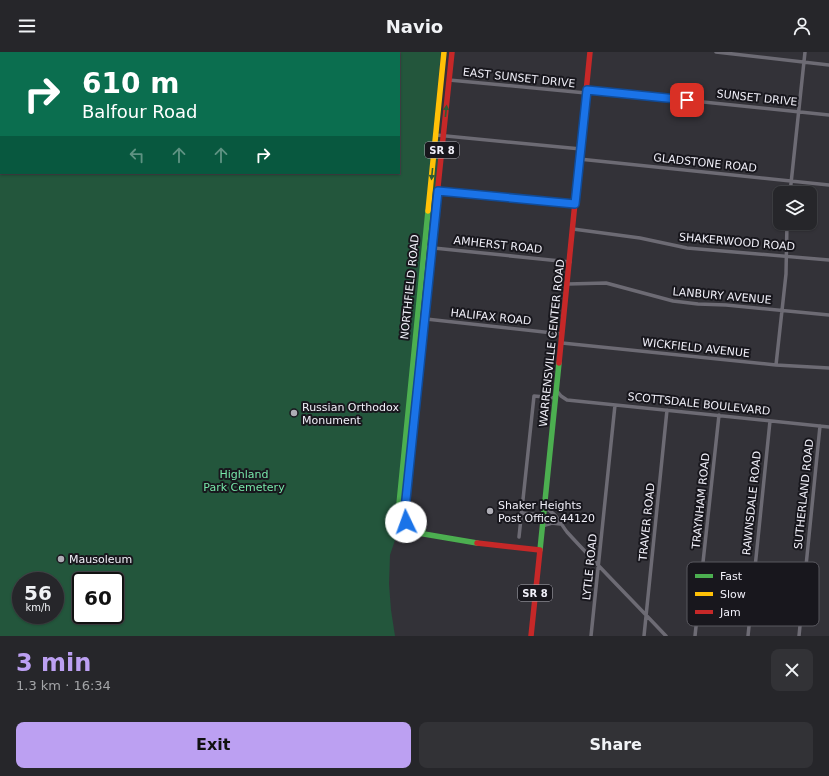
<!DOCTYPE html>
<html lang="en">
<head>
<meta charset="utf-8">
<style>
	:root { --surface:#26262a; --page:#323236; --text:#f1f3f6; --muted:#a4a5a8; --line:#424347; --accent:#bca0f2 }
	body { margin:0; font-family:"DejaVu Sans",sans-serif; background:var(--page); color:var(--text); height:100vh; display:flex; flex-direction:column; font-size:15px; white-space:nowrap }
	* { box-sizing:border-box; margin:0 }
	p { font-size:13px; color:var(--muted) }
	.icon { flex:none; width:22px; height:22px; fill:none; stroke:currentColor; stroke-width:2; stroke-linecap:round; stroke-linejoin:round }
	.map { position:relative; height:584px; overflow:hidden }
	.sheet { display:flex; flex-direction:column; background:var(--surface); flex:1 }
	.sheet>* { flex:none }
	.guide { position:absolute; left:0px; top:0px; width:400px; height:122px; box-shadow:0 1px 3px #0004,0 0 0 1px var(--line); background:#0b6e4f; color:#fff; overflow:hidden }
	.buttons { position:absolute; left:773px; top:134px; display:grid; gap:8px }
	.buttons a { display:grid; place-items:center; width:44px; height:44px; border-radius:8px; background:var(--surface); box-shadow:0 1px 3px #0004,0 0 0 1px var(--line); font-size:20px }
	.speed { position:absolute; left:12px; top:520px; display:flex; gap:8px; font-size:20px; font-weight:700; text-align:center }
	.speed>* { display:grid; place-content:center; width:52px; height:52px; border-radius:50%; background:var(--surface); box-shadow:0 1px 3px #0004,0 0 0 1px var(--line); line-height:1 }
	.speed small { font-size:10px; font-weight:400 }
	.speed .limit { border:2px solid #111; border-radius:6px; background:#fff; color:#111 }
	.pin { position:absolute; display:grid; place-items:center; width:34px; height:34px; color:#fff; margin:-17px; border-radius:8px; box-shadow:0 2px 6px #0006 }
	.me { position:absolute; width:44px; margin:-22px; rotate:357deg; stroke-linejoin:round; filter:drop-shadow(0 0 3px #0008) }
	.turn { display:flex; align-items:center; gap:14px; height:84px; padding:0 16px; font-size:18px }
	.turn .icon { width:52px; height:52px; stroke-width:2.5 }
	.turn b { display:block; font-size:28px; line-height:34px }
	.lanes { display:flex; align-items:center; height:38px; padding:0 16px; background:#0003; justify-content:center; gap:20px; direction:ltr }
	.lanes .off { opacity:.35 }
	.round { display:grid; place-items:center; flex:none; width:42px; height:42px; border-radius:8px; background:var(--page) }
	.head { display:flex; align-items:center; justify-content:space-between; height:68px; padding:0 16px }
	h1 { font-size:24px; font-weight:600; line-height:30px; color:var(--accent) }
	.primary-button { display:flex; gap:8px; margin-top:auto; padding:8px 16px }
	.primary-button a { flex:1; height:46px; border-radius:8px; background:var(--accent); color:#111; font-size:16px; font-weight:600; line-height:46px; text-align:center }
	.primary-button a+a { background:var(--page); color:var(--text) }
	header { display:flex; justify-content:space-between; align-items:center; height:52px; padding:0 16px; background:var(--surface); font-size:18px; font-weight:600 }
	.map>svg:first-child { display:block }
	.green { fill:#23563c; fill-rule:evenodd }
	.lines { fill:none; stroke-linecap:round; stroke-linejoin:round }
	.stream { stroke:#061d12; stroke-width:1 }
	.street { stroke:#6d6b74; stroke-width:3.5 }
	.fast { stroke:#4caf50; stroke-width:5.5 }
	.slow { stroke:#ffc107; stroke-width:5.5 }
	.jam { stroke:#c62828; stroke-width:5.5 }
	.oneway { fill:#2f5b34 }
	.route-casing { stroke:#114b97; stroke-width:10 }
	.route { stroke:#1a73e8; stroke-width:7 }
	.poi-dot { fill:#aeadb5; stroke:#18171d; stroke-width:1.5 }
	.labels { text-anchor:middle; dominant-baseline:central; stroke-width:4; stroke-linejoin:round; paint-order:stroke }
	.shield { fill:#18171d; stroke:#afaeb6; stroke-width:1 }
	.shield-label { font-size:10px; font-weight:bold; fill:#f0eff8 }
	.street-label { font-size:11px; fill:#f0eff8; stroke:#18171d }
	.poi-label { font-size:11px; fill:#f0eff8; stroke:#18171d; text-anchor:start }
	.park-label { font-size:11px; fill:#77e7a9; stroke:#18171d }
	.key { fill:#18171d; stroke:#59585f; stroke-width:1 }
	.key-label { font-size:11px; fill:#f0eff8 }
</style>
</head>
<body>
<header><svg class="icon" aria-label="menu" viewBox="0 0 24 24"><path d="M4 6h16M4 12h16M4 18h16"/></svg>Navio<svg class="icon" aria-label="person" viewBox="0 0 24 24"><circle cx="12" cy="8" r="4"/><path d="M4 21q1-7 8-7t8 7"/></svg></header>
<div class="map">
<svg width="829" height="584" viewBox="0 0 829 584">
	<rect width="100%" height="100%" fill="#333238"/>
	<path class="green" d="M0,0H441L397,468L393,476L395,488L390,503L389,532L391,558L395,584H0ZM1,1H399V121H1ZM21,529H55V563H21ZM81,529H115V563H81Z
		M439,88L441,89L430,191H427L438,89Z"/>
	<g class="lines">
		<path class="stream" d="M65,1L66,0
			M0,109L1,107"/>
		<path class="street" d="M716,0L829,13
			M449,28L586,41
			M587,38L829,63
			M436,83L581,97
			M579,107L829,133
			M438,139L575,152
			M790,141L805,0
			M573,177L640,186L687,196L829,208
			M424,195L570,210
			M568,232L606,231L673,249L698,252L726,253L829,263
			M417,266L562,282
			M562,291L776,313L829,316
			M776,313L786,222L787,171
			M557,339L561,344L567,348L829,375
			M544,456C555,459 560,471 567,480C599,515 633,549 666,584
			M521,461L543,463
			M542,474L552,471L560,472
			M519,485L534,344L556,346
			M591,584L615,353
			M644,584L667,358
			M695,584L719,363
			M748,584L770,369
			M799,584L820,374"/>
		<path class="fast" d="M428,159L399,452V463L396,480L399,485H405L418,481L477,491
			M403,470C410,471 416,476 423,478
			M540,498L559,311"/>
		<path class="slow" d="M428,159L444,0
			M406,470L405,457L424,269"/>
		<path class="jam" d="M424,269L452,0
			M559,311L590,0
			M477,491L540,498L531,584"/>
	</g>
	<defs><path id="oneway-solid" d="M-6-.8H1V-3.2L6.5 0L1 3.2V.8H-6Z"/></defs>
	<g class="oneway">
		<use href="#oneway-solid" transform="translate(446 59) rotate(-84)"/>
		<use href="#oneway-solid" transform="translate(432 122) rotate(96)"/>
	</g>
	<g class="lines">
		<g class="route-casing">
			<path id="route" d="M406,470L405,457L438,139L575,152L587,38L687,48"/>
		</g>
		<use href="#route" class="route"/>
	</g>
	<g class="poi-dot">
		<circle cx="294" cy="361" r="4"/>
		<circle cx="490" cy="459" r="4"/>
		<circle cx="61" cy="507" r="4"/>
	</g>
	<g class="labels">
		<g class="shield">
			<rect x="425" y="90" width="34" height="16" rx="3"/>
			<rect x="518" y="533" width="34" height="16" rx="3"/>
		</g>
		<g class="shield-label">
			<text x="442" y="98">SR 8</text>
			<text x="535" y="541">SR 8</text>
		</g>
		<g class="street-label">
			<text transform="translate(519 26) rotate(6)">EAST SUNSET DRIVE</text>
			<text transform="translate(757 46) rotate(6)">SUNSET DRIVE</text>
			<text transform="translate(705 111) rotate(6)">GLADSTONE ROAD</text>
			<text transform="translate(737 190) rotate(5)">SHAKERWOOD ROAD</text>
			<text transform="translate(498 193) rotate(6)">AMHERST ROAD</text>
			<text transform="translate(410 235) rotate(-84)">NORTHFIELD ROAD</text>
			<text transform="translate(722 244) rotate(5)">LANBURY AVENUE</text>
			<text transform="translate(491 265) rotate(6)">HALIFAX ROAD</text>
			<text transform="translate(552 291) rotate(-84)">WARRENSVILLE CENTER ROAD</text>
			<text transform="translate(696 296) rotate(6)">WICKFIELD AVENUE</text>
			<text transform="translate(699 352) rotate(6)">SCOTTSDALE BOULEVARD</text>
			<text transform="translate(804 442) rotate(-84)">SUTHERLAND ROAD</text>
			<text transform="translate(701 449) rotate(-84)">TRAYNHAM ROAD</text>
			<text transform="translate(752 451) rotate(-84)">RAWNSDALE ROAD</text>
			<text transform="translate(647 470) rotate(-84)">TRAVER ROAD</text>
			<text transform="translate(590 515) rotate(-84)">LYTLE ROAD</text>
		</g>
		<g class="poi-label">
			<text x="302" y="355">Russian Orthodox<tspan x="302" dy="13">Monument</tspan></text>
			<text x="498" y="453">Shaker Heights<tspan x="498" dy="13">Post Office 44120</tspan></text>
			<text x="69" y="507">Mausoleum</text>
		</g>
		<g class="park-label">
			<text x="244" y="422">Highland<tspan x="244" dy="13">Park Cemetery</tspan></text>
		</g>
	</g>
	<rect x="687" y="510" width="132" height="64" rx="6" class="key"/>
	<rect x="695" y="522" width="18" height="4" fill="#4caf50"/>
	<rect x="695" y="540" width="18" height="4" fill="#ffc107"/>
	<rect x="695" y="558" width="18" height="4" fill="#c62828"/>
	<g class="key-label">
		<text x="720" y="528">Fast</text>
		<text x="720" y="546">Slow</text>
		<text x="720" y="564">Jam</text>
	</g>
</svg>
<div class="buttons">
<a><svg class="icon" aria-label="layers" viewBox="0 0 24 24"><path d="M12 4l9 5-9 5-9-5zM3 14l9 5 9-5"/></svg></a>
</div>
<div class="speed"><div>56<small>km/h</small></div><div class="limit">60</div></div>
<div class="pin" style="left:687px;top:48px;background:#d93025"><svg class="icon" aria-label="arrive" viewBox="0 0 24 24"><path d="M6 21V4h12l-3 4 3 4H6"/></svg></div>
<svg class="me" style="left:406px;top:470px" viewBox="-20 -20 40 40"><circle r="19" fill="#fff"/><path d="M0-13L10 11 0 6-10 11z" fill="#1a73e8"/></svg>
<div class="guide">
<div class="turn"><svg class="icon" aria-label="right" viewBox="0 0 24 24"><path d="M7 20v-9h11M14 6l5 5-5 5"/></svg><div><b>610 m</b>Balfour Road</div></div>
<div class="lanes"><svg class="icon off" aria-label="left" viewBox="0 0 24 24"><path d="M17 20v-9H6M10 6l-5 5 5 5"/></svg><svg class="icon off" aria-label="ahead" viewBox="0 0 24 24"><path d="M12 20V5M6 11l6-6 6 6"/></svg><svg class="icon off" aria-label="ahead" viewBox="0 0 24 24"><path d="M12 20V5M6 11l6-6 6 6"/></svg><svg class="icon" aria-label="right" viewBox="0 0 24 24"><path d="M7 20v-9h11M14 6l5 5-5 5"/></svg></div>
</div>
</div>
<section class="sheet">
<div class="head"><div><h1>3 min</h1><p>1.3 km · 16:34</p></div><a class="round"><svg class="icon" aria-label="close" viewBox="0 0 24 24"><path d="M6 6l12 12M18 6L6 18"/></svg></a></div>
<div class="primary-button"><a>Exit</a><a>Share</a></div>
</section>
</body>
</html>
